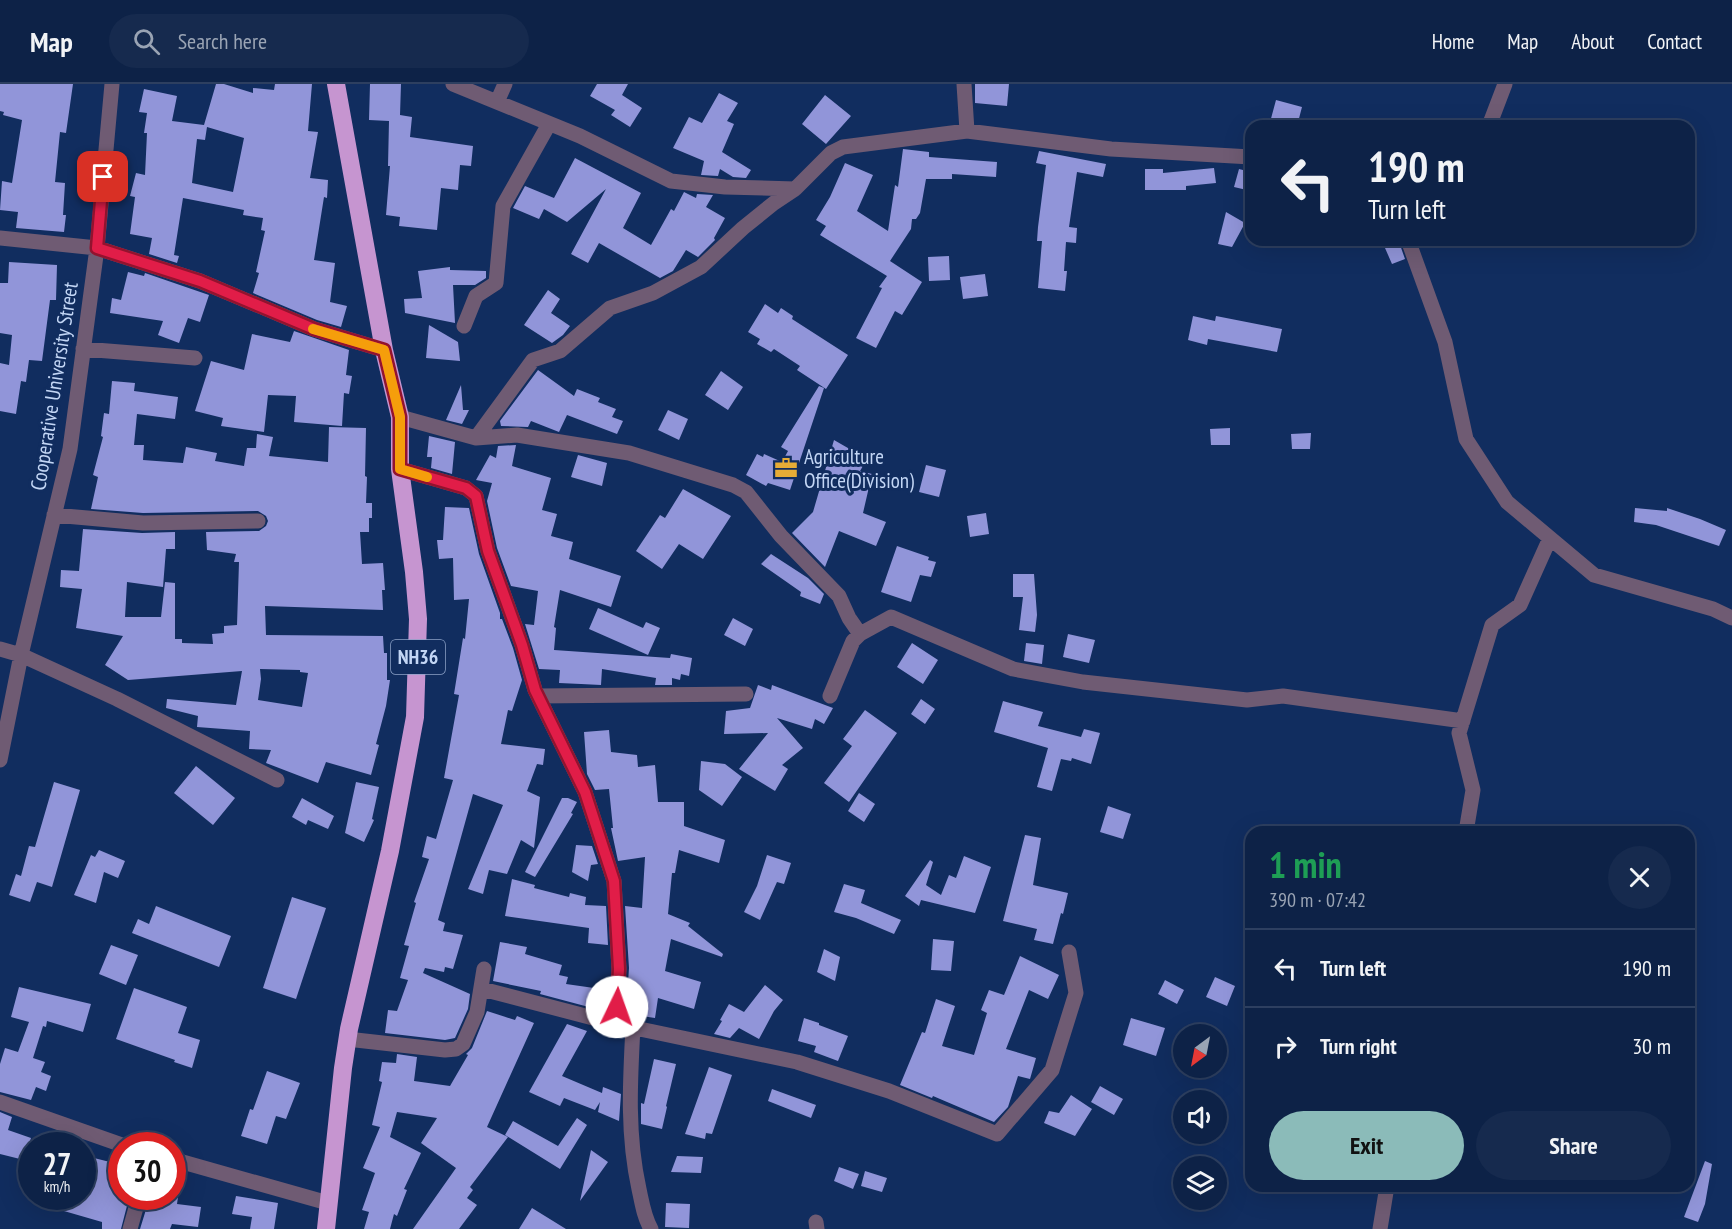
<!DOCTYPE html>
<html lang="en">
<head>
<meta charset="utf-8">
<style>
	:root { --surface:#0d2247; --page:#162a4e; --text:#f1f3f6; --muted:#9aa4b4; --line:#2d3f60; --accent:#8bbbb9 }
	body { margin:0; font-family:"PT Sans Narrow",sans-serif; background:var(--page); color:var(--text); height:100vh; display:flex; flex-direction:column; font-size:22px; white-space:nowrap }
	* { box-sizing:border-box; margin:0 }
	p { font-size:20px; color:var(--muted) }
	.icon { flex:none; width:33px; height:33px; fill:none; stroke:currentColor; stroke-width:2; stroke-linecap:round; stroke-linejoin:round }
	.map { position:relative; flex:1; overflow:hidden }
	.side { position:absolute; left:1245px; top:742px; width:450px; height:366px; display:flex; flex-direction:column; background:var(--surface); border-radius:18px; box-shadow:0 6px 24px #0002,0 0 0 2px var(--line) }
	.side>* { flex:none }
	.hud { position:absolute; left:1245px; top:36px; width:450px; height:126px; border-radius:18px; box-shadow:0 6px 24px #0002,0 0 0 2px var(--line); background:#0d2247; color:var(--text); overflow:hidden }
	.needle { width:39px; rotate:212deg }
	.controls { position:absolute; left:1173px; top:940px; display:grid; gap:12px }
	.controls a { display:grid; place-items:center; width:54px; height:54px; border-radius:50%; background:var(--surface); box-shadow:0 6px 24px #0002,0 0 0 2px var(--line); font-size:30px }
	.speed { position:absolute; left:18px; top:1048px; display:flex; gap:12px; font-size:30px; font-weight:700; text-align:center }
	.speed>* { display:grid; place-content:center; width:78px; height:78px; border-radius:50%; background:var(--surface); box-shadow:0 6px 24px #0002,0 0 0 2px var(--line); line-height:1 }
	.speed small { font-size:15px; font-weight:400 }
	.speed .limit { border:9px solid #d22; background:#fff; color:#111 }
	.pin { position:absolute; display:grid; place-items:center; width:51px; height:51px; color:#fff; margin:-26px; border-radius:12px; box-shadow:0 3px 9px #0006 }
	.me { position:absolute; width:66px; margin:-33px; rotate:3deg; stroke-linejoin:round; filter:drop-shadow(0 0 4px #0008) }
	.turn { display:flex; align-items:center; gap:21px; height:126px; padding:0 24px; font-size:27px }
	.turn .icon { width:78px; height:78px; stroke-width:2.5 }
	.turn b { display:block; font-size:42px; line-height:51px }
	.round { display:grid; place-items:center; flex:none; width:63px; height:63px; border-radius:32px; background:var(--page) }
	.head { display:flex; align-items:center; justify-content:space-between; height:102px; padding:0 24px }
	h1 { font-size:36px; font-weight:700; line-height:45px; color:#1e9e55 }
	.primary-button { display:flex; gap:12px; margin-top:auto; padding:12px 24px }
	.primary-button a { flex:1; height:69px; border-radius:36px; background:var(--accent); color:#111; font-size:24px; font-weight:700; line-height:69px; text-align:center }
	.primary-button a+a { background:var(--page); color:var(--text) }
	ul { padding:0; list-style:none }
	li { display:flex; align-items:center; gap:18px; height:78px; padding:0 24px; border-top:2px solid var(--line) }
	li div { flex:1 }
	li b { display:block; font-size:22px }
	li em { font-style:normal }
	header { display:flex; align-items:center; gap:36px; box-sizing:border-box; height:84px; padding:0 30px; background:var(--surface); border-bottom:2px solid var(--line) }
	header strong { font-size:28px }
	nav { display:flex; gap:33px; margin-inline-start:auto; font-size:21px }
	.search { width:420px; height:54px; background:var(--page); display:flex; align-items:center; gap:15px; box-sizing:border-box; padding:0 21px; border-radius:33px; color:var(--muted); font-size:22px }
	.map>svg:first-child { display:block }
	.building { fill:#9195d9; fill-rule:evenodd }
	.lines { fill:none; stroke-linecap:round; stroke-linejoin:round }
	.minor { stroke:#6f5b73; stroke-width:15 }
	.highway { stroke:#c695d0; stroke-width:18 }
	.route-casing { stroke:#92132f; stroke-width:15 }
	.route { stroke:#e11d48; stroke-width:10 }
	.slow { stroke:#f59e0b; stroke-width:10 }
	.labels { text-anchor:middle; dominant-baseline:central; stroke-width:6; stroke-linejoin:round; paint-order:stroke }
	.shield { fill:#112d5f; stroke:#8ea3c8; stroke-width:1.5 }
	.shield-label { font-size:20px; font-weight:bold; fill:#c3d6f5 }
	.street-label { font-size:21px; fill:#c3d6f5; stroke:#112d5f }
	.poi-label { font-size:21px; fill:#c3d6f5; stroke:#112d5f; text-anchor:start }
</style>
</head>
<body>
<header>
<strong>Map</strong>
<div class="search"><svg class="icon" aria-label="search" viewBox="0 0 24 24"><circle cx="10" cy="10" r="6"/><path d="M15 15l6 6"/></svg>Search here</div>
<nav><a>Home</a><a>Map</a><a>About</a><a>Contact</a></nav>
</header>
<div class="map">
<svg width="1732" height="1145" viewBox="0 0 1732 1145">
	<rect width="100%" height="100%" fill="#112d5f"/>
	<path class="building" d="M0,0H73L66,49L60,48L55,98L65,99L63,131H66L64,148L16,144L18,128L0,126L2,97L12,99L22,36L3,31L4,28L0,27Z
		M216,0H224L253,9V4L274,6L275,0H312L308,47L318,48L310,94L328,96L327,114L324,113L314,176L335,179L330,218L347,222L341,243L317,236L253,209L259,189L256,188L265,147L261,146L263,134L243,131L244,126L183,114L174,171L179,172L177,179L149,170L152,154L130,150L135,113L130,112L136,89L145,91L147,49H144L147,29L139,28L144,5L177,12L172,37L204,41ZM207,43L244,54L233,108L192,99L197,55L205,56Z
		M370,0H401L400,31L412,33L410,53L473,62L471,82L460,81L458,106L441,104L437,146L399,142L400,133L386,131L390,82H388L389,37L369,36Z
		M597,0H628L622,11L642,24L630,43L611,31L615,26L590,12Z
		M975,0H1009L1007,22L975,19Z
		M719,9L738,19L727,37L734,40L722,68L751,86L746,94L733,93L720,85L718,92L701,91L704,77L673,64L689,33L702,39Z
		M825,11L851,32L826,60L802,40Z
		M1276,16L1302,23L1297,42H1269Z
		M903,65L929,68V73L997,78L996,93L952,90V95H926L920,129L916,135H912L911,145L890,177L922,198L902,231L895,227L876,264L856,254L882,204L879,203L887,192L820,151L826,142L816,136L830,113L845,79L873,91L857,127L888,147L895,101L898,103Z
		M1039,67L1106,80L1103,93L1077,88L1069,143L1077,144L1076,159L1066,158L1064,187H1067L1065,207L1038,204L1042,157H1037L1038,143L1046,81L1036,79Z
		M575,74L641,109L623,144L651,161L671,125L674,127L684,108L696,114L697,110L713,111L706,123L725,134L714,154L715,156L698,173L686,166L673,187L660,194L599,159L588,179L571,170L606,105L567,138L544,125L539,135L513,124L525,102L554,114Z
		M1214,84L1216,99L1186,102V106H1145V85H1163V89Z
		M1239,85L1251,88V107L1234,103Z
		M1226,128L1245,139L1232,163L1218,160Z
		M1399,158L1405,175L1392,180L1385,164Z
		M949,172L950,196L929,197L928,173Z
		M9,178L57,181L56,216H50L42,277L29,276L26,298L21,297L16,330L0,327V279L9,281L12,251L0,249V199H8Z
		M450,183V186L486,187V194L475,201H453L455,239L405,229L404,215L422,214L418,187Z
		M128,188L144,192L145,189L209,211L200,238L188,234L179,259L158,251L163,237L110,229L112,214L121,216Z
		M985,190L988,212L963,215L960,193Z
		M548,206L560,215L551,229L570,242L563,251L552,259L524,241Z
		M765,220L778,229L781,224L793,232L792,235L848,271L826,305L797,286L800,282L774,265L771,268L757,260L760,255L748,248Z
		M1193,232L1215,237L1216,232L1282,245L1277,268L1208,255L1207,261L1188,256Z
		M429,241L458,258L460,277L426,274Z
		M294,247L349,266L346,291L352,292L349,310L344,309L342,342L294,338L296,312L268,311L264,348L221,342L223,334L195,327L211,277L244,286L252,250L290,258Z
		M538,286L574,312L577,305L600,314L598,318L616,325L612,333L623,337L617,350L567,331L559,348L531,337L528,343L501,342L500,337Z
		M721,287L743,303L728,326L705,311Z
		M112,297L135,299L134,307L178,313L175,335L137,330L134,361H144L143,376L183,379L186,363L217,369L215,377L244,382L247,364H256L257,350L273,353L269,372L328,378L329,343L366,344L365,392L367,393L366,419H372V434H369V448H360L362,480L383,479L385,506H382L383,526L265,522L266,551L383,552L384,569H387V596H390L386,622L376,660L379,661L371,691L326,678L318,699L266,679L271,666L249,665L250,647L197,643L198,632L166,624L167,615L236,621L242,587L128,596L105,581L123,552L76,544L82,505L60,503L61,486L79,487L83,445L142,449L175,448V465H166L163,503L127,498L125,533H161L165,498L175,499V555H182V559L213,560L212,550L224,549V542L237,541L239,478H234L236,470L207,466L206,448L259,447L266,442L268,437L266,432L258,427L143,429L91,425L98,393L93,391L103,353L101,352L104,329L109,330ZM260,585L300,586V588L308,589L302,623L258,616L261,595Z
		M461,301L463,326H469L462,340L446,336Z
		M819,302L824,304L790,406L768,399L766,402L746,391L757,370L763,373L764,370L782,378L788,367L781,363Z
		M668,326L688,335L679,356L658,346Z
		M1230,344V361H1211L1210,345Z
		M1311,349L1310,365H1292L1291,350Z
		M429,352L455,358L452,390L431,384L432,373H427Z
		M834,356L867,375L860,387L872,390L863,429L886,438L876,462L839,447L825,483L792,449L813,428Z
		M516,361L512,382L551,394L542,426L557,430L551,452L573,458L569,475L621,492L611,523L560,506L554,543L556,544L554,566L670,574L671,570L692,574L689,592L681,590L680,596L672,594V601H655L656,594L602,585L601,601L581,600L559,599L560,586L539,585L525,540L534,541L538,507L511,502L497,464L487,417L492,399L476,396L490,371L496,374L498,362Z
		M578,371L607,379L602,402L571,393Z
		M926,381L946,386L939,413L919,408Z
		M683,405L731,432L703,475L679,460L662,485L636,467L660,431L665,434Z
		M445,423L469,424L479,470L500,529V535H502L513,564L522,596L512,627L508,626L501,660L545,665L543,681L537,680L527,707L540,713L534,764L521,756L507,790L489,786L483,810L468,805L503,721L473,710L438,836L445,839L443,847L463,851L453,885L445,883L444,888L425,884L423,889L470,910L468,925L455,954L445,956L385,949L388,926L397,927L408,896L400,894L409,862L404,861L416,819L414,818L429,775L422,773L427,752L436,755L453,696L444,694L459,611L454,610L463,554L465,555L469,515L454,516L453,474L439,475L437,456H443Z
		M1635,424L1667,427V424L1700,435L1726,446L1719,462L1656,441L1634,438Z
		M986,429L989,450L970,453L967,432Z
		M897,462L929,473L928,476L936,478L931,493L920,491L911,518L881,508Z
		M771,470L808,494L824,510L820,520L800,512L801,508L761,480Z
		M1013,490H1034L1037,531L1035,548L1019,546L1023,513H1013Z
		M598,524L643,544L646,538L660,544L648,571L589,545Z
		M733,534L753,545L745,562L724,551Z
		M1068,550L1095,556L1089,579L1063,573Z
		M912,559L938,576L923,600L897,583Z
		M1026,559L1044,561L1042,580L1024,577Z
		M758,601L771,606L772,601L833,624L824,640L815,635L812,645L777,634L803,664L782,681L788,685L775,707L739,685L768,649L724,650L726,627L750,624Z
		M921,615L935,625L925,640L911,630Z
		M1003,617L1043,628L1038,642L1081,653L1084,645L1100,649L1091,680L1072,674L1071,677L1061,675L1052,707L1037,703L1048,664L994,648Z
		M865,626L897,649L849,718L824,699L852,662L843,655Z
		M609,646L611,668L637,671L638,683L655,681L658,718H684V742L725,756L719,779L679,766L675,789H672L668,830L690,839L688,842L723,870L722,873L671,855L665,887L701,898L694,925L658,914L655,934L635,931V929L626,928L629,884L625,822L642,824L645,773L618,777L611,744H613L609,705L595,706L587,690L584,648Z
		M701,677L725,680L742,693L722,722L699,706Z
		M196,682L235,714L213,741L174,709Z
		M54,698L80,706L52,803L37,798L30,818L9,811L16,790L21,792L29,762L35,763Z
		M356,698L379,703L372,735L374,736L364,758L345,749Z
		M859,709L875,720L864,738L848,727Z
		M302,714L334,732L328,745L308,736L306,741L292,733Z
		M562,714H568L577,718L571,729L573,730L535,793L525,788Z
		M1108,722L1131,730L1123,755L1100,748Z
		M1025,751L1041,754L1033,801L1068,809L1063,830L1061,829L1053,860L1034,856L1037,845L1003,837Z
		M576,761L592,762L598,780L591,781L588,797L572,788Z
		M99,766L125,777L118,794L104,788L96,819L74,811L91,771L95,773Z
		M767,771L791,779L784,800L777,798L760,836L744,828L757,802Z
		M964,772L991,783L975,829L921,816L919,822L905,812L930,776L933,778L926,801L941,811L949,791L956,794Z
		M512,795L535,801L534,804L569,813L570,809L586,813L585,821L606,822L608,861L588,859L589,844L505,832Z
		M844,800L865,806L861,819L901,836L894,850L856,834L834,828Z
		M292,813L326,824L296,915L263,904Z
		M156,822L231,852L219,883L132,849L138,835L149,840Z
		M933,855L954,857L951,887L931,886Z
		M500,858L527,863L525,870L562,881L559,891L568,893L566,900L608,906L607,925L585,922L540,910L541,907L493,897Z
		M111,861L138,871L126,901L99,890Z
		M824,865L840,873L835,897L817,888Z
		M1020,872L1059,891L1048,915L1029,906L1006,965L1036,974L1030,995L1018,992L1008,1023L994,1038L933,1012L932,1014L900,1001L922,948L925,949L936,915L955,922L942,962L974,971L987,929L981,926L989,906L1004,911Z
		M1215,893L1235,902L1227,922L1206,913Z
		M1165,896L1184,906L1177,920L1158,910Z
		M765,901L783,916L774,927L759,955L739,944L730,954L714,950L722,937L720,936L729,920L744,928Z
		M19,903L91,920L83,948L47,937L46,943L43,942L33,974L45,978L41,988L51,992L46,1007L36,1003L31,1016L0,1008V980L5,964L18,968L29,938L11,933Z
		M134,904L187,923L178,949L200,956L192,984L174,978L175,976L116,955Z
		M487,927L515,936L517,932L534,939L487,1043L508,1053L470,1103L473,1106L467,1114L477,1121L459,1145H413L456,1084L421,1059L437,1034L397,1028L390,1053L421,1069L404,1105L407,1106L397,1132L394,1130L390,1145H364L369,1128L362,1126L375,1089L363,1084L380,1043L372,1041L382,998L379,997L382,978L396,979L397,970L417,973L414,997L450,1002L468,971L466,970L472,964Z
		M804,934L819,939V941L848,952L838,977L814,968L816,962L798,957Z
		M1131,934L1165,944L1156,972L1123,961Z
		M567,940L587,947L562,992L602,1009L603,1003L621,1010L619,1037L598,1028L600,1018L595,1026L564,1014L560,1022L529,1008Z
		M654,975L676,980L666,1022L667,1023L662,1045L641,1040V1019L644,1020Z
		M709,983L732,991L712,1050L706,1049L705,1055L685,1050Z
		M267,987L300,999L286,1035L276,1032L267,1060L241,1052L250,1025L253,1026Z
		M1100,1002L1123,1015L1114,1031L1091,1018Z
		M772,1005L816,1021L811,1034L768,1017Z
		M1071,1011L1092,1025L1075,1052L1044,1039L1049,1027L1059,1029Z
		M0,1028L12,1033L8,1046L31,1054L24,1076L0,1070Z
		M577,1034L587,1041L560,1085L505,1051L513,1037L558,1062Z
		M591,1066L608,1078L580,1117Z
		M82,1071L122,1081V1113L129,1114L121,1145H102V1138L57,1125L60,1113H82Z
		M677,1072L703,1073L701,1089L671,1088Z
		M1705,1077L1712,1080L1705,1120L1698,1138L1684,1133Z
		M839,1083L859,1090L853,1105L834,1097Z
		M865,1087L887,1094L882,1108L861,1102Z
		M236,1112L278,1119L274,1145H250L252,1133L232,1130Z
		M158,1113H178L177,1120L201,1123L198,1143L172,1140L170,1145H140L148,1119L156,1121Z
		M666,1119L690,1120L689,1144L665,1143Z
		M532,1124L566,1145H519Z"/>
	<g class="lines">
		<path class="minor" d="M453,0L580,52L671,97L725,103L795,105L831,69L843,63L967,47L1111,65L1251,73
			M964,0L967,47
			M497,18L505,0
			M1489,42L1505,0
			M0,154L97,164L200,197L314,245L384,266
			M1408,156L1445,258L1466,355L1507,418L1594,491L1713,525L1732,534
			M464,242L476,212L496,199L503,122L549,40
			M83,265L195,274
			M400,333L476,354L517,351L629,369L733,401L746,408L781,452L839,512L849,534L860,550L853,557L830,612
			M476,354L533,276L560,267L610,224L653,209L701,183L743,144L774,119L795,105
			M400,385L466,404L476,412L488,467L522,561L535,606L585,708L614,797L619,885L616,940
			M54,431L143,439L258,437
			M860,550L891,533L1013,585L1083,598L1247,616L1283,612L1463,637
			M0,565L21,571L117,615L277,696
			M538,612L746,610
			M0,676L21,571L70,365L97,164L112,0
			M1466,748L1473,706L1459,649L1492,541L1520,521L1550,454
			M482,905L616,940L797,978L889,1007L997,1050L1052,986L1076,909L1069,868
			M633,943C630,998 627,1051 639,1105C642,1119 644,1133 651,1145
			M347,955L445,966L456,965L463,960L477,928L484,885
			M0,1018L125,1062
			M172,1075L328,1119
			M816,1138L817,1145
			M130,1145L139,1113
			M1380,1145L1387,1102"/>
		<path class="highway" d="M326,1145L343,984L349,945L390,767L415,633L418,535L414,488L400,385V333L384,266L336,0"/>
	</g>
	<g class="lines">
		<g class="route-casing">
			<path id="route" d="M103,93L97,164L200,197L314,245L384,266L400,333V385L466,404L476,412L488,467L522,561L535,606L585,708L614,797L619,885L617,923"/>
		</g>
		<use href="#route" class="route"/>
		<path class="slow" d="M313,245L384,266L400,333V385L427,393"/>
	</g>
	<defs>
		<g id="office-bare" transform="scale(1.8)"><path d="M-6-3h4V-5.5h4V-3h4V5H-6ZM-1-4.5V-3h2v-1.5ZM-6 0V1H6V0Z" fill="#e6ac36" stroke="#112d5f" stroke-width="2.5" paint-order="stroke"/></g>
	</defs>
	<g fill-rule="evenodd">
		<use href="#office-bare" x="786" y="384"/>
	</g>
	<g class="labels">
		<rect class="shield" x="391" y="556" width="54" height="34" rx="4.5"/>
		<g class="shield-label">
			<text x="418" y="573">NH36</text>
		</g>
		<g class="street-label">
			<text transform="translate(54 302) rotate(-81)">Cooperative University Street</text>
		</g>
		<g class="poi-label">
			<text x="804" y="372">Agriculture<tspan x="804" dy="24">Office(Division)</tspan></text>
		</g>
	</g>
</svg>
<div class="controls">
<a><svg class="needle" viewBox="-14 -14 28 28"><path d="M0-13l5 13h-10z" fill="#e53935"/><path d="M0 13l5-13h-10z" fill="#9aa4b4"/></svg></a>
<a><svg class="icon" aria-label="sound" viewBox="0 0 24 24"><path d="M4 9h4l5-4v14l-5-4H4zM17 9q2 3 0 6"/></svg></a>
<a><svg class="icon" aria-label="layers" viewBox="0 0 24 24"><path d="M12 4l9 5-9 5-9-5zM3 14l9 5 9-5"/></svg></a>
</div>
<div class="speed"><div>27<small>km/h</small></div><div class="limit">30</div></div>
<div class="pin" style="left:103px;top:93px;background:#d93025"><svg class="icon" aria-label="arrive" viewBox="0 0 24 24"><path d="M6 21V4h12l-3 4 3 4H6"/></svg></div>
<svg class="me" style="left:617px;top:923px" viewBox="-20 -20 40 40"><circle r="19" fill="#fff"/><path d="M0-13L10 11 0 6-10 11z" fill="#e11d48"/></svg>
<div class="hud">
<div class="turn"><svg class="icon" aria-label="left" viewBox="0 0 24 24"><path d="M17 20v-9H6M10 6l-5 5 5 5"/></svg><div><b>190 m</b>Turn left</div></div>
</div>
<section class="side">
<div class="head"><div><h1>1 min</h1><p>390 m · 07:42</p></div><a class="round"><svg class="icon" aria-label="close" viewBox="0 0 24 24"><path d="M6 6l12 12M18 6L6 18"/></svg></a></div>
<ul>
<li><svg class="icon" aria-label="left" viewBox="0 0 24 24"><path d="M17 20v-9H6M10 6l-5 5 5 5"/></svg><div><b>Turn left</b></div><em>190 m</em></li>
<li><svg class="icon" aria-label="right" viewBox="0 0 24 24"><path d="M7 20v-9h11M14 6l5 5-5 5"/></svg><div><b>Turn right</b></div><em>30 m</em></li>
</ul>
<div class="primary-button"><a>Exit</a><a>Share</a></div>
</section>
</div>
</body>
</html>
